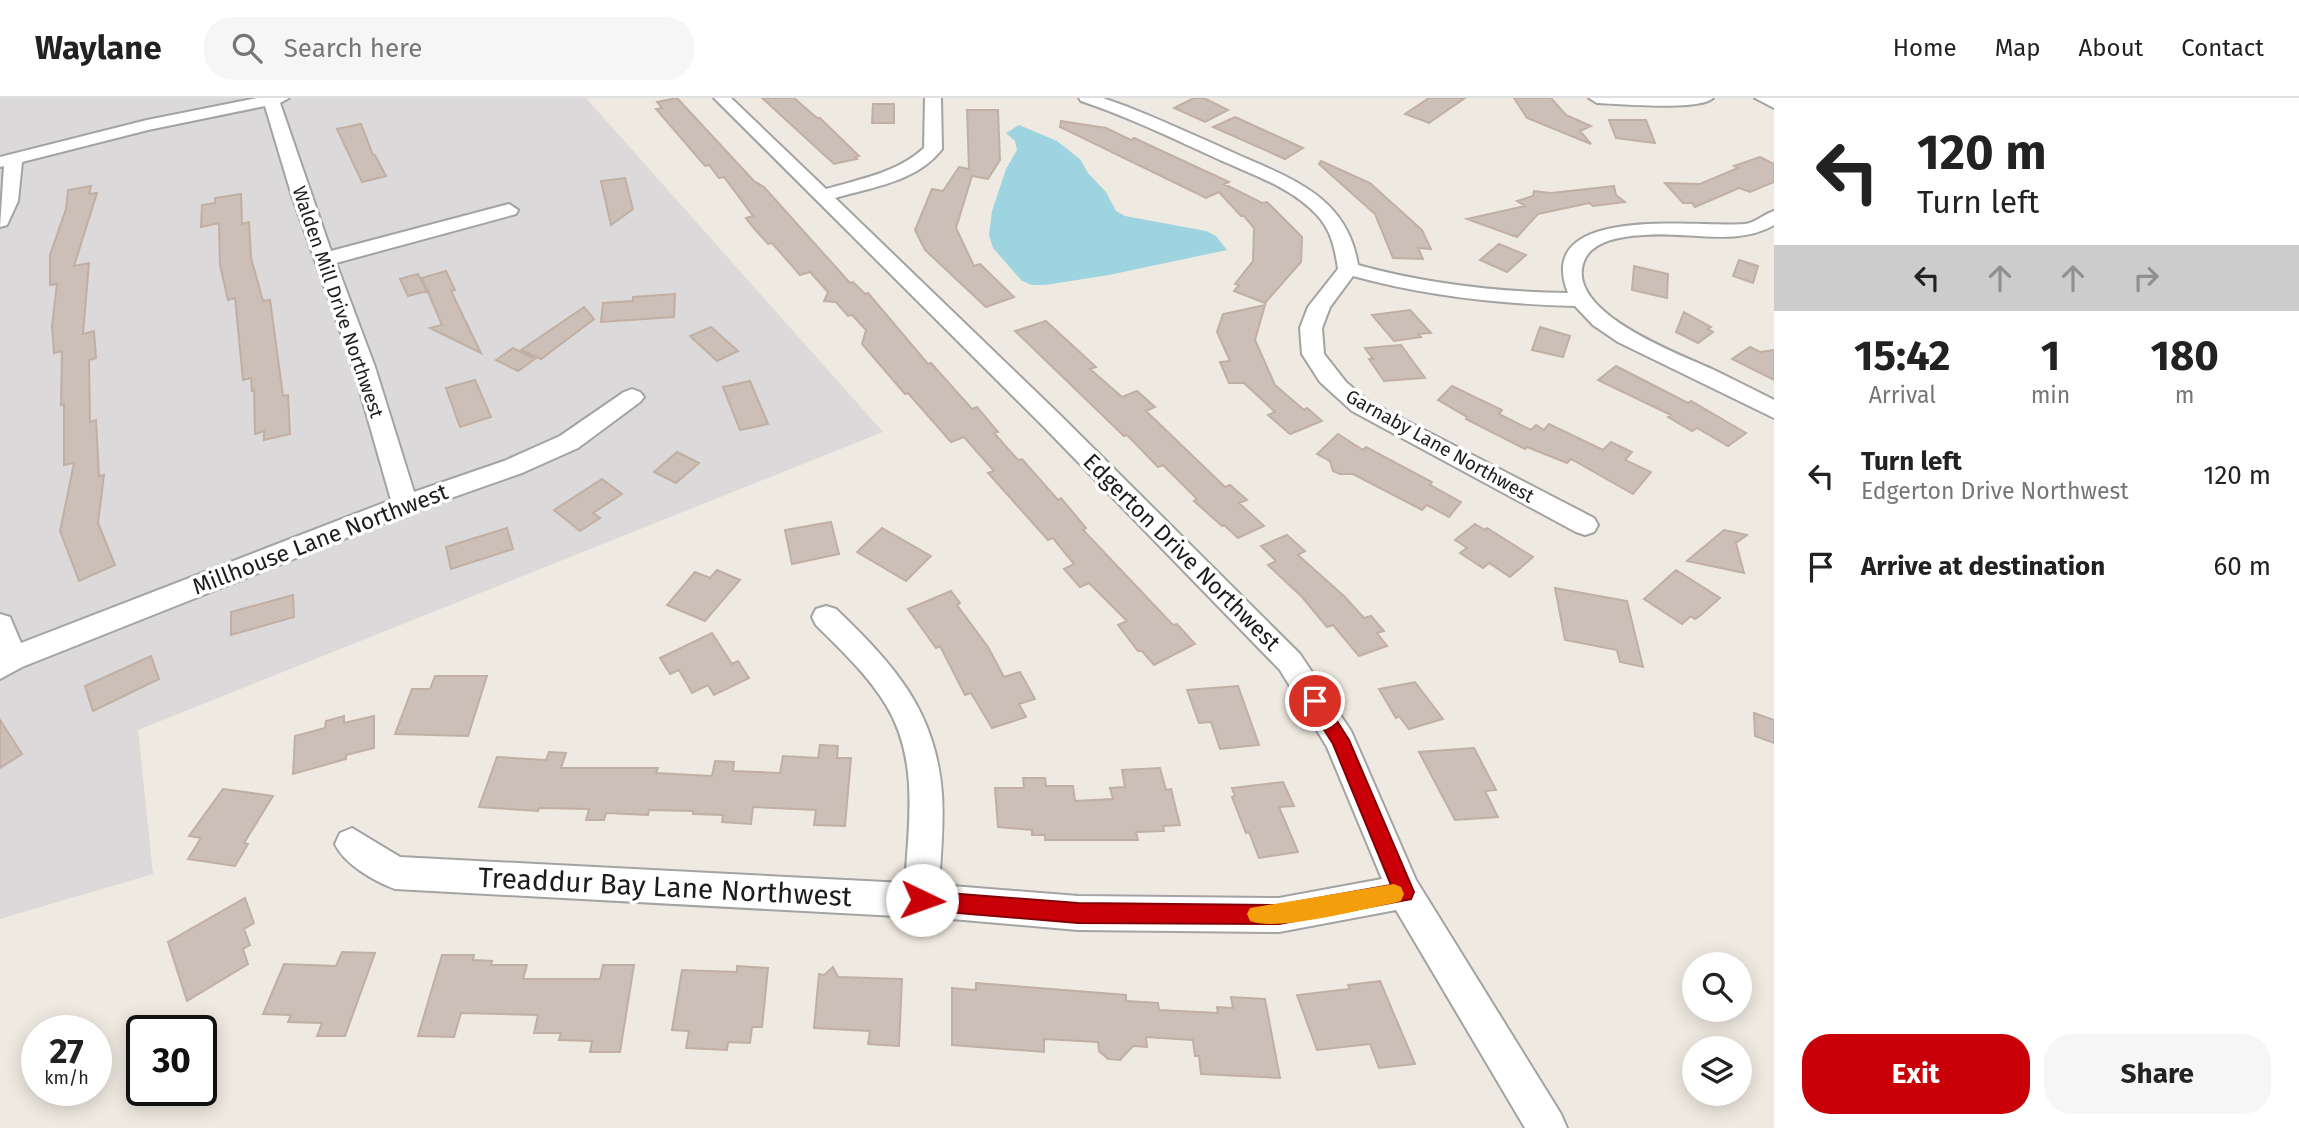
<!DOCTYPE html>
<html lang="en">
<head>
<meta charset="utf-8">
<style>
	:root { --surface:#fff; --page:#f6f6f6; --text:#222; --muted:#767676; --line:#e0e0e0; --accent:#c90007 }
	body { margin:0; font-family:"Fira Sans",sans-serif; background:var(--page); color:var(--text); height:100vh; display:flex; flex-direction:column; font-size:26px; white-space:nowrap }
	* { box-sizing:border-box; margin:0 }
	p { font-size:23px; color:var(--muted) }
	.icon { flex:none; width:38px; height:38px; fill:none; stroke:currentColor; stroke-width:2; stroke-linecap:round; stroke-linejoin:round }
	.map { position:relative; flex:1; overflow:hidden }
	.side { display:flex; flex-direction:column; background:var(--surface); width:525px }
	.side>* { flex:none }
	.banner { background:#fff; color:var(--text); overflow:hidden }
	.controls { position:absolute; left:1682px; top:854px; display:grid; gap:14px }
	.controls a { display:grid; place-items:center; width:70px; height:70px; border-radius:50%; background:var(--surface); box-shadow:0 4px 18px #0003; font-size:35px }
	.speed { position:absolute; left:21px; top:917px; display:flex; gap:14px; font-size:35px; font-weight:700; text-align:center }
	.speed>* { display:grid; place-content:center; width:91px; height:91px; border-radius:50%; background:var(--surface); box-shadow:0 4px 18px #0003; line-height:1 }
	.speed small { font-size:18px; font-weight:400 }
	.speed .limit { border:4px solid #111; border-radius:10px; background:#fff; color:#111 }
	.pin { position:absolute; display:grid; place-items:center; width:60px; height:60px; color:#fff; margin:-30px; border:4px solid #fff; border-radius:50%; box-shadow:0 2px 7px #0007 }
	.me { position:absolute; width:77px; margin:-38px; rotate:93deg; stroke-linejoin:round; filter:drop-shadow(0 0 5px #0008) }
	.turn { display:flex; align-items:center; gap:24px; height:147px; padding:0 28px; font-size:32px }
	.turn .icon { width:91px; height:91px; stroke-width:2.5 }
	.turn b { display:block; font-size:49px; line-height:60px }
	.lanes { display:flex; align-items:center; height:66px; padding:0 28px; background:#0003; justify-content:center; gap:35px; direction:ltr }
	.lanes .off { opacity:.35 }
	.eta { display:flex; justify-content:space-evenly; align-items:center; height:119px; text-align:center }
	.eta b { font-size:42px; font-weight:700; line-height:49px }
	.primary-button { display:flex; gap:14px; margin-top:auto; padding:14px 28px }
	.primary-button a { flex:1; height:80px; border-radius:28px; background:var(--accent); color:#fff; font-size:28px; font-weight:700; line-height:80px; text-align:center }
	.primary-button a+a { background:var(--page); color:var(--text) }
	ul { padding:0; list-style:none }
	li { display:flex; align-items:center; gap:21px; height:91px; padding:0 28px }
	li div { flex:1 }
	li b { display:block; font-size:26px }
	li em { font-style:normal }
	header { display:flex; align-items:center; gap:42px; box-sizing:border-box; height:98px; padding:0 35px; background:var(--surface); border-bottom:2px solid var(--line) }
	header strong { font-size:33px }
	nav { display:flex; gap:38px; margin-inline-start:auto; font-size:24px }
	.search { width:490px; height:63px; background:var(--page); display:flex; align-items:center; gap:18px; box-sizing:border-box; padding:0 24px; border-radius:28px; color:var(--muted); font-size:26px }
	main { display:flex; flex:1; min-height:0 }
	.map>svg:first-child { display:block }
	.residential { fill:#dbd9d9 }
	.water { fill:#9ed3e0 }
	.building { fill:#cbbfb7; stroke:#c1afa3; stroke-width:2 }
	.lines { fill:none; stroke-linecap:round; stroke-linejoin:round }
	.minor-casing { stroke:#a3a3a3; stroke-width:4 }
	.minor { fill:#fff; fill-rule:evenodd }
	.route { fill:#c90007; stroke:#830005; stroke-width:2 }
	.slow { fill:#f59e0b }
	.labels { text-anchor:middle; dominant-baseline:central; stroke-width:7; stroke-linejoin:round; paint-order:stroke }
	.far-street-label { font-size:19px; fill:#1c1c1c; stroke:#fff }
	.street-label { font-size:23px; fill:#1c1c1c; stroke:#fff }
	.near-street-label { font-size:28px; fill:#1c1c1c; stroke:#fff }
</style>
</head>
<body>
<header>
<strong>Waylane</strong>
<div class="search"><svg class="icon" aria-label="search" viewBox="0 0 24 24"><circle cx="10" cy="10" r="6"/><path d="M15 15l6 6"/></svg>Search here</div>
<nav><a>Home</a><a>Map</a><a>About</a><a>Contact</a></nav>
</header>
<main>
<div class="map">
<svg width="1774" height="1030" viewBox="0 0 1774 1030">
	<rect width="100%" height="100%" fill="#efeae1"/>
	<path class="residential" d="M0,0H586L883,334L138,632L153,776L0,821Z"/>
	<path class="water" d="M1019,27L1057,43L1080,61L1088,75L1106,94L1116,113L1125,118L1206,133L1216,138L1227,152L1109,177L1045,187H1032L1022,183L993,150L989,137L992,113L1006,71L1017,52L1015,43L1006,35Z"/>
	<path class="building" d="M677,0L754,83L764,89L850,185L853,184L865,196L868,195L928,266L931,265L972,311L977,309L998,334L994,335L1018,362L1022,361L1058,402L1061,400L1086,430L1083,432L1173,527L1177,526L1195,546L1154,567L1142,553H1138L1118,527L1127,523L1089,485L1080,489L1064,471L1074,466L1053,440L1048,442L988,375L994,373L964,339L951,344L908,295L905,296L862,246L866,232L852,217L848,218L836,204L824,203L828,194L810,174L800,177L772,145L768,146L752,128L746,120L753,118L724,79L719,80L709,67L705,68L656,11L662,10L657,4Z
		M762,0H794L817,20H820L859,58L855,59L857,61L834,66Z
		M1194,0H1204L1228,12L1205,24L1174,10Z
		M1429,0H1465L1429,25L1405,16Z
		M1514,0H1551L1566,17L1591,28L1580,33L1591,46L1527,20Z
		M873,6H894V25H872Z
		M967,12H998L1000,62L988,81L972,78L956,130L974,168L980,166L1014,199L986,209L925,152L915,132L932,91L943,93L959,69L969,71Z
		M1235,19L1303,50L1285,61L1213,29Z
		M1609,22H1646L1655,45L1616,40Z
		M1061,23L1106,30L1131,42L1134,40L1229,84L1224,86L1262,105L1267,104L1302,139L1301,164L1265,205L1234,193L1239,187L1235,186L1253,163L1254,130L1244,118H1241L1219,94L1206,100L1060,29Z
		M361,26L373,57H375L386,78L362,84L337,31Z
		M1760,59L1774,66V84L1750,94L1739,90L1695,109L1692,105H1683L1665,85L1700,86L1738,70L1734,68Z
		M1321,63L1370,85L1422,132L1431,151L1418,150L1423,161L1393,160L1375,116L1319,66Z
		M625,80L633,111L611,127L601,83Z
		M91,88L89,96L97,95L74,168L89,165L83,236L94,233L96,260L89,262L90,324L96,322L99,378L104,377L98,425L115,467L79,483L60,433L74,365L64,367V306L61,307L62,253L54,255L52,228L57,186L50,187V157L66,111L68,92Z
		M1614,88L1616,97L1625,104L1593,108L1589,105L1538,116L1517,139L1467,121L1525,108L1517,103L1533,98L1534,93L1551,95Z
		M241,96L242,126L249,124L251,160L263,203L270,202L283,298L288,297L290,336L264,342V333L255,336L254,292L252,293L251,280L243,282L235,200L228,202L220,167L219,125L201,129L202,107L215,105V100Z
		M1499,146L1526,157L1507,174L1480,162Z
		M1739,162L1758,168L1753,185L1733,178Z
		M1634,168L1668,176L1667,200L1632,192Z
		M446,173L455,192L451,193L481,255L430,230L442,227L422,180Z
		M418,176L427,193L408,198L400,181Z
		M675,196L674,219L601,224L603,205L633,203V199Z
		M1265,207L1255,242L1275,287L1304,312L1307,310L1322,323L1290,336L1268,317L1275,314L1244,285H1229L1220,264L1230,263L1217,234L1223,216Z
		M584,209L594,221L541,261L521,252Z
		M1410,212L1431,235L1418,236L1421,239L1394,243L1372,217Z
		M1684,214L1711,229L1708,231L1713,234L1698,245L1676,234Z
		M1046,223L1096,269L1090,271L1122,299L1137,293L1155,309L1146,313L1225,389L1230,387L1247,402L1239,405L1264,428L1238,440L1224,427L1222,428L1194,403L1197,401L1163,367L1158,369L1127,337L1124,338L1015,233Z
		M711,229L738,253L717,263L690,238Z
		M1540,229L1570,238L1563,259L1532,252Z
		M1401,247L1425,280L1384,283L1369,261H1373L1365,250Z
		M1750,249L1760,254L1774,252V282L1732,261Z
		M513,250L535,261L518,273L496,262Z
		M1616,268L1688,305L1691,303L1746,335L1728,348L1697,330L1692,333L1668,319L1671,317L1598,282Z
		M475,282L491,319L460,329L446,290Z
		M750,283L768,326L740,332L723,289Z
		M1452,288L1502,312L1499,316L1531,332L1536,327L1544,332L1549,326L1603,352L1611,344L1632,354L1625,362L1651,374L1633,396L1571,361L1567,365L1527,349L1525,351L1466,321L1467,319L1438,302Z
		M1338,336L1363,352L1366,349L1432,384L1430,387L1461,404L1449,419L1427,407L1422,412L1353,376H1340L1333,373L1330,363L1317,356Z
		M677,354L699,365L676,385L654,374Z
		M602,381L622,396L593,415L600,420L580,433L554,412Z
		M831,424L839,456L792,466L785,432Z
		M1475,426L1485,432L1487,430L1533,459L1510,479L1489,465L1483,470L1460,455L1467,450L1455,442Z
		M507,430L513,451L451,471L446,449Z
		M882,430L931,458L906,483L857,454Z
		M1724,432L1747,437L1736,445L1744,475L1687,463Z
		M1287,437L1305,453L1298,457L1345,499L1364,520L1371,518L1384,533L1377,535L1387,548L1359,558L1333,527L1327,529L1302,499L1268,467L1276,463L1261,448Z
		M717,472L740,482L705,523L667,507L695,474L710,480Z
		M1676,472L1720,500L1701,517L1695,521L1691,518L1682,526L1644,501Z
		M1555,490L1627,503L1643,569L1620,564L1617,552L1565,542Z
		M951,493L960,505L957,507L988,549L1004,579L1020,574L1035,601L1019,606L1026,619L992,630L971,595L965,597L940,548L936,550L908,511Z
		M293,497L294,519L231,537V514Z
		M712,535L732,566L738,563L749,580L714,597L708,587L692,595L679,572L670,576L660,560Z
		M151,558L159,581L93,613L85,588Z
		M435,578H487L468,638L395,636L412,591H430Z
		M1415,584L1443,621L1409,631L1399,618L1396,620L1379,591Z
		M1238,588L1259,647L1220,651L1211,624L1199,625L1187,592Z
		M1754,615L1774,622V645L1755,638Z
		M344,618V625L374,618V650L346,657V661L293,676L295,638L325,630L326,623Z
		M0,622L22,656L0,670Z
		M820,647L838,648L837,660H851L845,728L814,727L816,712L753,709L751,726L722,724L723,717L693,716V713L649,712L648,717L606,715L604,722H586L589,711L539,710L538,713L479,709L497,659L546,662L549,654L566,655L561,670H658L656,675L712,678L715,663L734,664L733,673L780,675L783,658L818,660Z
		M1474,650L1496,692L1485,693L1498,719L1455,722L1419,654Z
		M1160,670L1166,692L1171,691L1180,727L1163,728L1164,733L1136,734L1138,742H1045V737H1032V732L998,729L995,690H1024L1023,680H1045L1046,688H1073L1075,703L1113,701L1110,690L1125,689L1122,672Z
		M1283,684L1294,708L1279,709L1298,754L1259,760L1249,734L1246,735L1232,699L1235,698L1232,690Z
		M223,691L273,698L244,745L248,746L235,768L188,761L201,740L189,738Z
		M245,800L254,825L244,831L250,847L243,851L248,866L187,903L168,844Z
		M342,854L375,855L345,938H317L322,925L288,924L291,917L263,916L284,866L336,868Z
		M442,857H474L473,862L492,863L491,867H527L523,881H600L603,867H634L620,954H590L592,943L559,942L561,935H534L538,917L461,915L454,939L418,938Z
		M737,868L768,870L762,929H752L750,945L728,944L727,952L686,950L689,933L672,932L682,872L737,874Z
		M833,869L838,879L902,881L899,948L868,946L870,933L814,930L819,876L824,877Z
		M1380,883L1415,966L1379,970L1370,946L1317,952L1297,897L1350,891L1348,887Z
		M976,885L1126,897V903L1158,905L1159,912L1218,915L1217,909L1233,910L1231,899L1265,901L1280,980L1201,976L1199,958H1195L1193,942L1146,939L1147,949L1133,948L1120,962L1108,961L1099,953L1098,944L1044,941V954L952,947V890L976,892Z"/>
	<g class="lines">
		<g class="minor-casing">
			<path id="minor" d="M257,0H289L280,5L331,153L509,106L518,112L516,116L336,165L375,269L414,394L504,363L560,338L624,294L632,291L640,294L644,299L640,304L578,350L522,375L414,413L22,569L0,581V516L10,519L21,545L391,402L353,269L291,95L265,8L148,32L22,64L18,103L7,127L0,129L4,68L0,69V59L147,22Z
				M714,0H731L826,91C860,81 897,75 924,50L925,0H941L942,51C917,84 872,89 835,100L1061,318L1300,556L1351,633L1416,782L1561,1016L1567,1030H1525L1396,812L1279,834L1078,832L952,821L395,791C374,783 344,766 335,746L340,735L352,730L400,759L905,785C909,725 919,661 886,607C868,577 841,552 816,527L812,519L816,511L826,508L836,511C893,566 936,612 942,696C944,726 941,756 939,787L1078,798L1279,800L1382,781L1327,649L1280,572L1045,330Z
				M1079,0H1103L1128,9C1164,23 1198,39 1232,54C1289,80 1347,97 1358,167C1427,186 1497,194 1568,195C1532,104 1698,130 1745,126C1755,125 1764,116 1774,113V127C1737,149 1686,133 1644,137C1624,138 1592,142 1584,163C1564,214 1679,256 1712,271C1733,281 1754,292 1774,302V320L1618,244L1593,227L1575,208C1500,206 1426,198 1353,178L1330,209L1322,230L1324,256L1346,284L1368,303L1594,420L1598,427L1594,434L1585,437L1576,434L1352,313L1320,284L1302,256L1300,230L1308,209L1338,171C1335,150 1331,132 1317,117C1291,89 1253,77 1220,62C1174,41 1129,19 1081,3Z
				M1589,0H1713C1700,13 1618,6 1597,5Z
				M1755,0H1774V10Z"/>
		</g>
		<use href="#minor" class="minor"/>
	</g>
	<path class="route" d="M1315,596L1321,598L1349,642L1414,794L1411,801L1279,826L1078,825L922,812L915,809L912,802L915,796L922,793L1078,805L1279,807L1391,787L1333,646L1306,603L1309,598Z"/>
	<path class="slow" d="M1394,786L1401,789L1404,796L1401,803L1394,805C1362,811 1277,834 1250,823L1247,816L1250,810Z"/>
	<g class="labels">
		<g class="far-street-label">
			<text transform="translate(338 204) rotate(71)">Walden Mill Drive Northwest</text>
			<text transform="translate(1440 348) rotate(29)">Garnaby Lane Northwest</text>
		</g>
		<g class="street-label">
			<text transform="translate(320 441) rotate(-21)">Millhouse Lane Northwest</text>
			<text transform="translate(1182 454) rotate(45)">Edgerton Drive Northwest</text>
		</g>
		<g class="near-street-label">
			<text transform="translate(665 789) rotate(3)">Treaddur Bay Lane Northwest</text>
		</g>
	</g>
</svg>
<div class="controls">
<a><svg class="icon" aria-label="search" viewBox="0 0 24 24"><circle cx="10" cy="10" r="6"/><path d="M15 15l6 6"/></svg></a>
<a><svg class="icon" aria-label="layers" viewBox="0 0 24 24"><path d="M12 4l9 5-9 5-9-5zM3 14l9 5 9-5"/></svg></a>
</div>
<div class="speed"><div>27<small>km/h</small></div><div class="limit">30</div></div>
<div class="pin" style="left:1315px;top:603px;background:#d93025"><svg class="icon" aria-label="arrive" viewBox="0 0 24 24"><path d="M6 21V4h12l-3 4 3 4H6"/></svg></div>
<svg class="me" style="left:922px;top:802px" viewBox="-20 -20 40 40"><circle r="19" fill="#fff"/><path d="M0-13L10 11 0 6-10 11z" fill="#c90007"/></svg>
</div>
<section class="side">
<div class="banner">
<div class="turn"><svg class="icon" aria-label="left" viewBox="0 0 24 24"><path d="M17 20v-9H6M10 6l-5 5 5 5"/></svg><div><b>120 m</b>Turn left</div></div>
<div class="lanes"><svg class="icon" aria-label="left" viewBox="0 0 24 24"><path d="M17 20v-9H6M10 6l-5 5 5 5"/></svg><svg class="icon off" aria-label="ahead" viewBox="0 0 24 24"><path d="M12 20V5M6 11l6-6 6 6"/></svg><svg class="icon off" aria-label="ahead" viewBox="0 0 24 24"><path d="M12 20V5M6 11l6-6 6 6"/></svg><svg class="icon off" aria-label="right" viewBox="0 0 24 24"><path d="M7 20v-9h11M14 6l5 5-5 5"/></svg></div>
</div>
<div class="eta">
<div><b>15:42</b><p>Arrival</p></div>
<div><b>1</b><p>min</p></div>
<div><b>180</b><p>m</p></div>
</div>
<ul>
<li><svg class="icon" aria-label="left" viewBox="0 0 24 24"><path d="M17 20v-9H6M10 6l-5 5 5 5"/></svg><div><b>Turn left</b><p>Edgerton Drive Northwest</p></div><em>120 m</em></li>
<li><svg class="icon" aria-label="arrive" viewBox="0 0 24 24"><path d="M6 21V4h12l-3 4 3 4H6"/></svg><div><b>Arrive at destination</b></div><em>60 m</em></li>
</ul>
<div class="primary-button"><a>Exit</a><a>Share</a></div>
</section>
</main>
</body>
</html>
